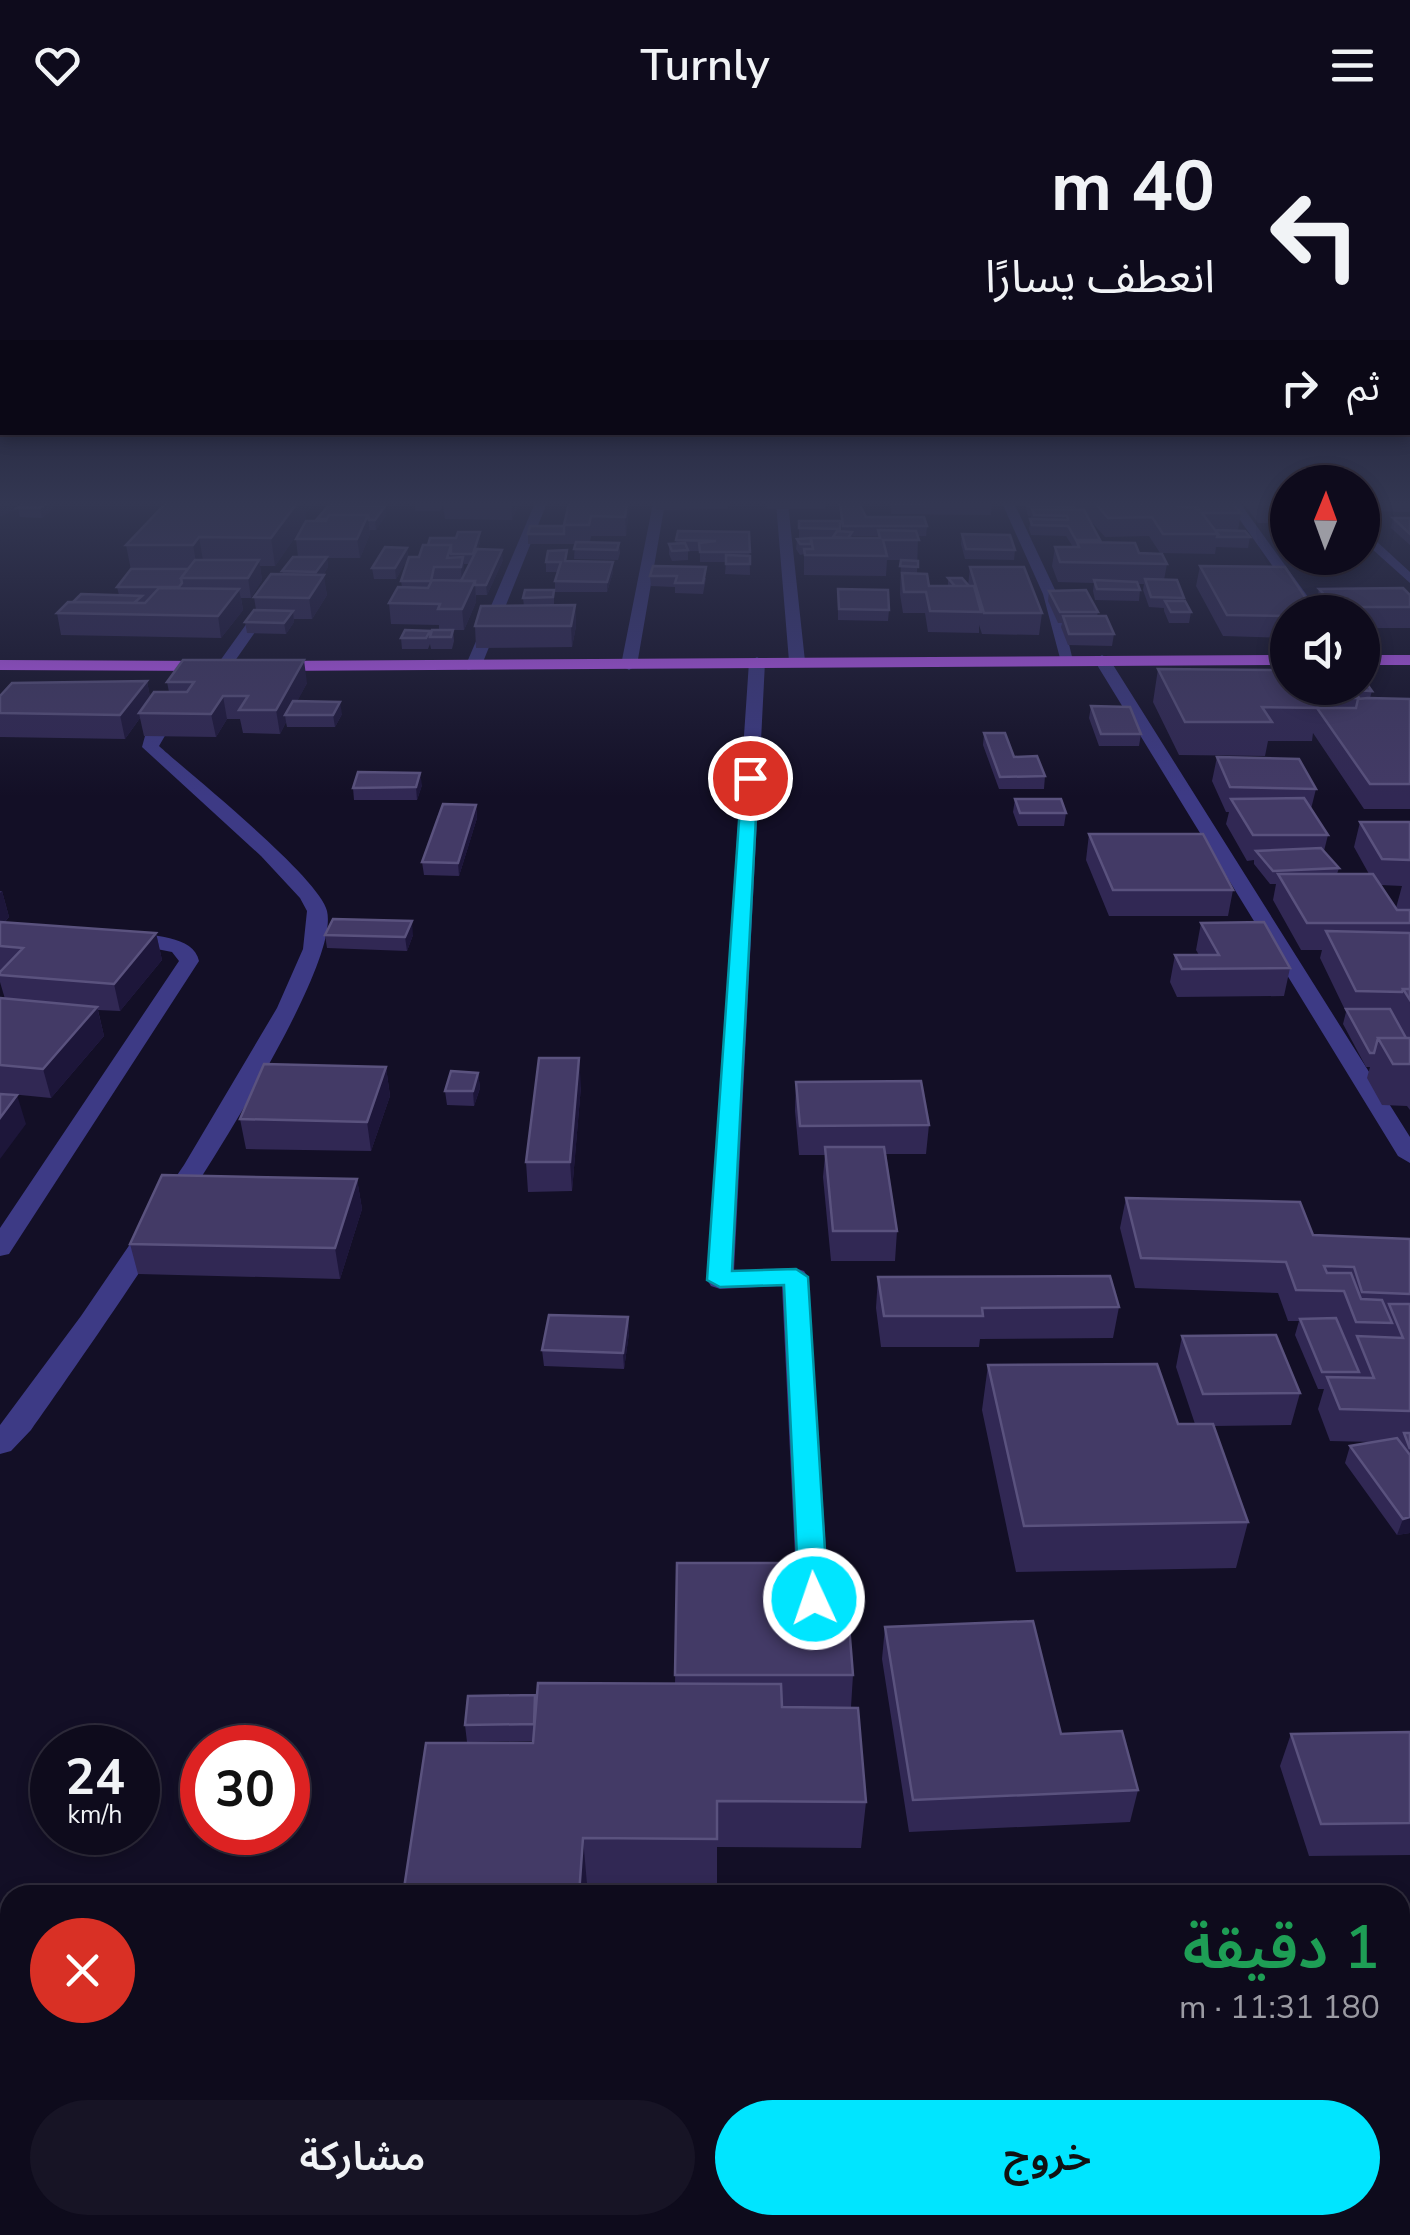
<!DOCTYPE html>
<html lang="ar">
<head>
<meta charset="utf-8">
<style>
	:root { --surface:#0e0b1c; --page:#171425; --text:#f1f3f6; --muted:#9b9ba3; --line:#2e2b3b; --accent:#00e5ff }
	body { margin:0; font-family:"Nunito Sans","Noto Sans Arabic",sans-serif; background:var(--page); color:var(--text); direction:rtl; height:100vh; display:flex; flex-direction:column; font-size:38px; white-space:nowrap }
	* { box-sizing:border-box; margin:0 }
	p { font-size:32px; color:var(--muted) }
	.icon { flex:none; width:55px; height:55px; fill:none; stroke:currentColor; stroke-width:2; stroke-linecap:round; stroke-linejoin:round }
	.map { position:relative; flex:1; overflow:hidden; direction:ltr }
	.panel { position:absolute; left:0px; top:1755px; width:1410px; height:350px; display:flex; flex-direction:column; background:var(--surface); border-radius:30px 30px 0 0; box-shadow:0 5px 15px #0003,0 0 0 2px var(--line); direction:rtl }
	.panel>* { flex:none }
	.top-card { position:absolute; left:0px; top:0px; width:1410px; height:305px; box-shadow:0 5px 15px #0003,0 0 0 2px var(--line); direction:rtl; background:#0e0b1c; color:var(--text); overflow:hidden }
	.needle { width:65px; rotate:1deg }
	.controls { position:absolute; left:1270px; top:335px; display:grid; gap:20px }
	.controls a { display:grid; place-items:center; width:110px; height:110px; border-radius:50%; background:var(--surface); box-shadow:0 5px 15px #0003,0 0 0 2px var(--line); font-size:50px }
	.speed { position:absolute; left:30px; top:1595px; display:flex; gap:20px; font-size:50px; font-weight:700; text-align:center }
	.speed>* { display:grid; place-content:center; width:130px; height:130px; border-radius:50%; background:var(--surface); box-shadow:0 5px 15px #0003,0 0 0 2px var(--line); line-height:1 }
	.speed small { font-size:25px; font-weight:400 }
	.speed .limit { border:15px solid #d22; background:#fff; color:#111 }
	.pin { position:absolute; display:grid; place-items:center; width:85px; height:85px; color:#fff; margin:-42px; border:5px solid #fff; border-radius:50%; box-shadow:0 2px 10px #0007 }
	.me { position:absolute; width:110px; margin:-55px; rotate:357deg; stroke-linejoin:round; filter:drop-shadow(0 0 8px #0008) }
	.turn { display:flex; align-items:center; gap:35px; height:210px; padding:0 30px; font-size:45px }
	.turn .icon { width:130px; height:130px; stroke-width:2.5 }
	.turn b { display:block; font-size:70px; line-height:85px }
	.then { display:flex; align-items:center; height:95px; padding:0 30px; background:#0003; gap:20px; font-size:38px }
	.round { display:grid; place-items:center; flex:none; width:105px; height:105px; border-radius:52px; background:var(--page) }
	.summary { display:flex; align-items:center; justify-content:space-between; height:170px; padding:0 30px }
	h1 { font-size:60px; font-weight:600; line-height:75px; color:#1e9e55 }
	.primary-button { display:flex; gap:20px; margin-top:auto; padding:20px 30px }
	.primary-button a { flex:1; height:115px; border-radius:60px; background:var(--accent); color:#111; font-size:40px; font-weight:600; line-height:115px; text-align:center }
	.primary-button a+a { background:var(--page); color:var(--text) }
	header { display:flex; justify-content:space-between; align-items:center; height:130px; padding:0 30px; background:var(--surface); font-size:45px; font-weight:600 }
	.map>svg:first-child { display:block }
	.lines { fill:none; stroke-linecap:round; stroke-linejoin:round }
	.minor { fill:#3d3a85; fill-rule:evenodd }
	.major { fill:#c25bff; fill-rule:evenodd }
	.wall { fill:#312854; fill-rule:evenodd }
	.shaded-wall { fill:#1d163a }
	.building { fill:#433a66; stroke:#5a527e; stroke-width:2.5; fill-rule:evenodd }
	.route { fill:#00e5ff; stroke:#0095a6; stroke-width:2.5 }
</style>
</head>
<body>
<header><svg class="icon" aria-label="menu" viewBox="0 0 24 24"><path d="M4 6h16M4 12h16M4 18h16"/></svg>Turnly<svg class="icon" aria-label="heart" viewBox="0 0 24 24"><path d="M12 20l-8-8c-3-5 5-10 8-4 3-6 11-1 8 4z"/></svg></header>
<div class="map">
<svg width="1410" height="2105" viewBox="0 0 1410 2105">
	<rect width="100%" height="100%" fill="#130f26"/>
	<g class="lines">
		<path class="minor" d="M535,373H547L481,537L468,540L465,537Z
			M653,373H665L637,535L629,540L621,535Z
			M776,373H788L805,531L797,536L789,531Z
			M1002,373H1014L1057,464L1074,535L1061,532L1043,464Z
			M1228,373H1240L1319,482H1305Z
			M1362,398L1410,442V453L1362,410Z
			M260,475L272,478L230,538H220L217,535Z
			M1102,525L1110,530L1410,1007V1033L1398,1026L1094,530Z
			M757,527L765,532L734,1141L795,1138L804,1141L808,1147L829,1467L825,1476L813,1480L801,1476L797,1467L782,1156L720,1159L711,1156L707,1150L749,532Z
			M166,577L180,580L159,616C190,644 319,747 327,781C345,856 85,1223 31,1300L11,1321L0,1324V1295L81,1186L184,1035L277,878L303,819L307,781L300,768L261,726L142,617L145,606Z
			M128,802C150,806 194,805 199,831L9,1124L0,1126V1098L179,831L172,822L121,812V804Z"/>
		<path class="major" d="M1288,525V535L270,541L262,536L270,531Z
			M1362,525H1410V535H1362Z
			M0,530L210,531L218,536L210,541L0,540Z"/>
	</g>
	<path class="wall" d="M0,373H53L54,378L42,388L20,387L18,378Z
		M415,373H519V374L512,390L445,389L443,374L440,381H415Z
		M569,373L629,377L626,406H591L590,412L619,413L620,423L618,430L574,429L575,414H528V404L564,396Z
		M655,373H728V379L656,380Z
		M766,373H825V379H767Z
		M839,373L866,387L927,396L926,406H918L917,444L929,456H948V448L968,456L970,437L1042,483L1039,505L982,504L979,495V503L928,502L925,483H903L900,464L901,430H887L886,446L804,445V424L800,425L796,419L797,409L799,408V391H840V401H842ZM852,406H878V408H851Z
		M890,373H992L991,385L891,384Z
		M1015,373H1232L1241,383L1238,400L1250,407L1248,418L1216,417L1215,424L1160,423L1149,406L1105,407L1089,389L1100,410V413L1139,423L1167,434L1164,450L1184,468V471L1191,482L1189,493H1169L1164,481V478L1149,477L1143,460L1144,454H1138L1140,460L1139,471L1095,470L1093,461L1094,453L1058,452L1052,436L1055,417H1073L1066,406L1031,405L1029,399L1031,386H1028L1025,375H1016Z
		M1246,373H1288V393H1258L1246,376Z
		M1362,373H1410V382L1368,381L1362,375Z
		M305,384L306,391L386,385L376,400H370V404L360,428H327L328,437L323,445L327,465L312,489H294V492L286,504L247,503L245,492L256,480L254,467L283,444L282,441L298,427L296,409L302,397L275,436H260L262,450L251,468H241L243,480L221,508L61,505L57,483L119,465L117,457L131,440L126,415Z
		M1393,388H1410V415L1391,398Z
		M749,402L750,445L725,444L726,432H700V421H688V430L672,431L669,424V414H676V410Z
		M962,404L1015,420L1014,430L965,429L961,414Z
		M1283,406H1288V425L1281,416Z
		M480,412L478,419L503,430L487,465H476V472L464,500H439V495L391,494L389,473L402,457L401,451L419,427ZM464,434H470L464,444Z
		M407,418L408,428L396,449H374L372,438Z
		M568,431L613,442L607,462H555V451L558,442H546V432Z
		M1200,436L1288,482V508L1223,506L1196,456Z
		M650,446L706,448L703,464L675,463V457L651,456Z
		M838,459L889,480L888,491L838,490Z
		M1319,459L1410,465V498H1362V482H1318L1315,480Z
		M554,460V475H575L576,496L572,517L476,518L475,496L524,476L523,468Z
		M1049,461L1098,482L1097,486L1114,504L1112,516L1068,515L1061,497L1062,493H1058L1048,471Z
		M453,500L454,511L452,519H431L430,514L428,519H402L401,508Z
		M1158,539L1372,561L1370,568L1410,569V679H1364L1313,603L1312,611H1268L1265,626L1179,625L1153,572Z
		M147,551L150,567L169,562L167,552L307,553L297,571L342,584L335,597H287L286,592L280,604L243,603L240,589H227L216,607L144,606L140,588L125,609L0,607V566Z
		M1091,576L1141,604L1139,616H1099L1089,588Z
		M984,603L1014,627L1045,646L1044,659H999L983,615Z
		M1217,627L1316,659L1311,679L1328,705L1324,721L1339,738L1337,744H1369L1354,717L1360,692H1410V980L1407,976L1382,975L1367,948L1370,937H1366L1343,894L1346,882L1320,828L1322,820H1301L1273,770L1276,754H1270L1254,734V730L1247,731L1226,694L1229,682H1226L1212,651ZM1381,755L1402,756L1396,778Z
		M422,655L417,670H354L353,658Z
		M1015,669L1066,683L1064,696H1018L1013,682Z
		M476,675L477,688L459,746L424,745L422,732Z
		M1089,704L1233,760L1228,786H1109L1086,730Z
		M0,761H2L9,787L5,792L156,803L162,830L120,881L98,880L104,906L51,968L0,963V868L5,869L0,852Z
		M1201,793L1290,838L1284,866L1177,867L1170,852L1175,825H1199L1196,820Z
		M325,805H413L407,821L327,818Z
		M386,937L390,966L371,1021L246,1019L240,989Z
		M478,943L480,958L474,976L447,975L445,961Z
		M796,952L929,995L926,1024H886L897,1101L895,1131H831L823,1047L825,1025H799L795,981Z
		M581,956L572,1061L528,1062L526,1032Z
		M357,1049L362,1079L340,1149L138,1144L130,1114Z
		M1126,1068L1313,1105L1410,1109V1403L1397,1405L1345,1333L1350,1316L1373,1312L1330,1311L1318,1279L1324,1259H1318L1295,1205L1299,1191H1288L1278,1163L1135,1158L1120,1098Z
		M878,1147L1119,1177L1113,1208L980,1209L979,1217H881L876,1178Z
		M628,1187L629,1203L624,1239L544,1236L542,1220Z
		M1182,1206L1300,1263L1291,1295L1213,1296L1248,1392L1236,1438L1016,1442L982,1280L988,1235L1178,1294H1195L1176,1237Z
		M677,1433L853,1545L851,1577L866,1672L861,1718L717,1717V1754H587L533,1611L467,1612L465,1595L536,1575L675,1554Z
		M885,1497L1061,1604L1138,1660L1130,1692L909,1702L882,1529Z
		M1410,1602V1725L1309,1726L1280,1636L1291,1604Z
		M1400,1802H1410V2020L1400,2019Z
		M67,2095H612L611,2105H64Z
		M1115,2095H1367L1370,2105H1116Z"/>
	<path class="shaded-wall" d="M0,373H28L0,387Z
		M46,373H53L54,378L42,388L40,378Z
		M295,373H315L305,384L306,392L275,436L271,408Z
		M511,373H519L512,390Z
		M627,373H629V377L626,406L625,387Z
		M385,376L386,385L376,400L375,390Z
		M368,385L370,404L360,428L357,409Z
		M480,402V412L474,434L473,424Z
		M199,407L204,436L198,444L193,415Z
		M407,418L408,428L396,449L395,438Z
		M502,420L503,430L487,465L486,455Z
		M327,427L328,437L318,452L316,442Z
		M463,427L465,447L462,457L461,437Z
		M259,430L262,450L251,468L248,448Z
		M613,432V442L607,462V452Z
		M324,445L327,465L312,489L309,468Z
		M475,451L476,472L464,500L462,479Z
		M239,459L243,480L221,508L218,486Z
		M575,475L576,496L572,517L571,496Z
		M293,481L294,492L286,504L284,493Z
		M304,530L307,553L290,585H285L286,592L280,604L276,580Z
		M147,551L151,573L139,583L140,588L125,609L120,585Z
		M223,566L227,589L216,607L211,584Z
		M340,572L342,584L335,597L333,585Z
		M420,643L422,655L417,670L416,657Z
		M476,675L477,688L459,746L458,733Z
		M2,761L9,787L0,797V763Z
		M412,791L413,805L407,821L405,807Z
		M156,803L162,830L120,881L114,854Z
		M97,877L104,906L51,968L43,939Z
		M579,928L581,956L572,1061L570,1032Z
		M386,937L390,966L371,1021L367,992Z
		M478,943L480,958L474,976L473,961Z
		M17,965L26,994L0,1029V988Z
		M357,1049L362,1079L340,1149L335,1118Z
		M628,1187L629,1203L624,1239L623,1223Z
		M1410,1387V1403L1397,1405L1403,1389Z
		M583,1708L587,1754L586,1765H579Z
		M299,2095H311L314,2105H297Z
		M608,2095H612L611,2105H609Z"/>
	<path class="building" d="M24,373H46L40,378H17Z
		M166,373H297L271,408L199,407L193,415H126Z
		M569,373H627L625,387L591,386L589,395H564Z
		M840,373H859L866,387H924L927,396H843Z
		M892,373H923L924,375L892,374Z
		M1027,373H1072L1074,377L1029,376Z
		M1095,373H1140L1142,375L1141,373H1232L1241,383H1202L1218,404H1163L1152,387L1108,388ZM1177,376H1197L1199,379Z
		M1260,373H1288V374H1261Z
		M329,375L385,376L375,390H369L368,385H329L327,389H317Z
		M1032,379L1084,380L1100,410H1076L1068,396L1032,395L1030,389L1068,390L1067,386L1034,385Z
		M329,385H368L357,409H296L306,391H326Z
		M1393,388H1410V404Z
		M799,391H840V399L799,398Z
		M530,396H564V404H528Z
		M878,400L916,401L919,410H883L887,426L805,425L804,419H813L811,408H880Z
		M1215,400L1245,401L1250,407H1217L1218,404Z
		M678,401L749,402L750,422H700L699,413L716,411L676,410Z
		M837,401L852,402L848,408L833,407Z
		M458,402H480L473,424H451V415H428L430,408H456Z
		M962,404L1010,405L1015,420L966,419Z
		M811,408V414H800L797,409Z
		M576,412L619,413L617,420L574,419Z
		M1077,412L1135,413L1139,423L1162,424L1167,434L1060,432L1055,417H1079Z
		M685,413L688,420L672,421L669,414Z
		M423,415H451L447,428L463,427L461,437H434L431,451H401L409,427H419Z
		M385,417L407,418L395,438H372Z
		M477,419L502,420L486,455H475V451H461Z
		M567,420L565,431L613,432L607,452L555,451L561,432H546L548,421Z
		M726,425L750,426V434H726Z
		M293,427H327L316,442L282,441Z
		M195,430H259L248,448H181Z
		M901,430L918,431V437L900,436Z
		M653,436L706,437L703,453H675L677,446H650Z
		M1200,436L1285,437L1315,482H1288V486L1227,485Z
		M970,437H1024L1042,483H984Z
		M131,439H188L181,448L182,453L179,457H117Z
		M902,443L927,444L929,456H974L981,482L930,481L926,462H904Z
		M271,444L324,445L309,468L254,467Z
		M948,448H962L969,456H955Z
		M1145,449L1177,450L1184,468L1151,467Z
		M432,450L475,451L462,479H438L440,474L389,473L398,457L428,458Z
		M1094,450L1137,452L1140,460L1097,459Z
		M159,458L239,459L218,486L57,483L68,472L145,473Z
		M1403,458L1410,465V477H1336L1319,459Z
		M838,459L888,460L889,480L839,479Z
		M525,460H554L553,467L523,468Z
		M1086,460L1098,482H1060L1049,461Z
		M81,464L142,466L134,473L73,472Z
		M1165,471H1185L1191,482H1171Z
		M575,475L571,496H475L481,476Z
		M254,480L293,481L284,493L245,492Z
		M1063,486H1106L1114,504H1069Z
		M405,500L430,501L426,508H401Z
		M432,500H453L451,507H430Z
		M183,530H304L276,580H239L248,566H223L211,584L139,583L154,562H187L194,552H167Z
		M1158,539L1288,540V558H1362V554H1367L1372,561L1354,560L1359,568H1313L1319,578L1262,577L1272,592H1185Z
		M147,551L120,585L0,583V566L12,553Z
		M1368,568L1410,569V654H1370L1317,578H1356L1358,569Z
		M293,571L340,572L333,585H285Z
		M1091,576L1130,577L1141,604H1101Z
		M984,603H1005L1014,627L1037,626L1045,646L1000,647Z
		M1217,627L1299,629L1316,659L1230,657Z
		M358,642L420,643L416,657L353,658Z
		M1304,668L1328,705H1253L1231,669Z
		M1015,669H1061L1066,683H1020Z
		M443,674L476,675L458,733L422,732Z
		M1360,692H1410V730L1382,729Z
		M1089,704H1203L1233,760H1113Z
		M1321,718L1339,738L1273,741L1256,721Z
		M1278,744H1373L1397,780H1410V793H1307Z
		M333,789L412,791L405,807L325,805Z
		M0,792L156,803L114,854L0,845V842L23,818L0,816Z
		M1264,792L1290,838L1182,839L1175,825H1219L1201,793Z
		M1326,801L1410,803V859H1403L1402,862L1356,861Z
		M1403,859H1410V870Z
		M0,868L97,877L43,939L0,935Z
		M1346,879H1390L1406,908H1378L1374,923H1370Z
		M1378,908H1410V934H1393Z
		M539,928H579L570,1032H526Z
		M264,934L386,937L367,992L240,989Z
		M451,941L478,943L473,961H445Z
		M921,951L929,995L800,996L796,952Z
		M0,964L17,965L0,988Z
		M825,1017H884L897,1101H833Z
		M162,1045L357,1049L335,1118L130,1114Z
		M1126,1068L1300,1072L1313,1105L1410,1109V1164L1362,1162L1354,1137L1324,1136L1327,1143H1351L1361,1169L1382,1170L1392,1193L1356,1192L1344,1161L1296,1160L1286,1132L1141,1128Z
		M1110,1146L1119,1177L982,1178L983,1186H884L878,1147Z
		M1389,1174H1410V1281L1340,1279L1327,1247L1374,1248L1357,1206L1403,1208Z
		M549,1185L628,1187L623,1223L542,1220Z
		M1336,1188L1359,1242H1322L1300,1189Z
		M1276,1205L1300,1263L1203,1264L1182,1206Z
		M1157,1234L1178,1294H1213L1248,1392L1024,1396L988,1235Z
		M1404,1303H1410V1319Z
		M1397,1308L1410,1325V1387L1403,1389L1350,1316Z
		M677,1433H844L853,1545H675Z
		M1033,1491L1061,1604L1122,1601L1138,1660L913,1670L885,1497Z
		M538,1553L781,1554L782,1577L858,1578L866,1672L717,1671V1709L583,1708L579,1765H403L426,1613H533Z
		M535,1565L534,1594L465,1595L468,1566Z
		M1410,1602V1693L1321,1694L1291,1604Z
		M1400,1802H1410V1989L1400,1988Z
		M67,2095H299L297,2105H64Z
		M1128,2095H1367L1370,2105H1130Z"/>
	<linearGradient id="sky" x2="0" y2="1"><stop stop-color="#0a0815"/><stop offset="0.56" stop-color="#333752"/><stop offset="1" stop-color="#333752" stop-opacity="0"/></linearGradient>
	<rect width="1410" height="667" fill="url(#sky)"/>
	<path class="route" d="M750,643L758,648L732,1141L796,1139L808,1147L828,1469L824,1477L814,1481L803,1477L799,1469L784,1155L720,1157L707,1150L742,648Z"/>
</svg>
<div class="controls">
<a><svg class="needle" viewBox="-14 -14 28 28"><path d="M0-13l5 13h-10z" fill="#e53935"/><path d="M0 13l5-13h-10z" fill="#9b9ba3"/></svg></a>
<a><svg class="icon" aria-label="sound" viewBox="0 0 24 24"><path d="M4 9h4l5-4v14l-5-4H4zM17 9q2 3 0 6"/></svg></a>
</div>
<div class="speed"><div>24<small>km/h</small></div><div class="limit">30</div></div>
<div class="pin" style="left:750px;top:648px;background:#d93025"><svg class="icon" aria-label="arrive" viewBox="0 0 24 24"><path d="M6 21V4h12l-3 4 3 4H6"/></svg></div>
<svg class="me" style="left:814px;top:1469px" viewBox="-20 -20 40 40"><circle r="17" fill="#00e5ff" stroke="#fff" stroke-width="3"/><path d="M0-11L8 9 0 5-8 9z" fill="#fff"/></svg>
<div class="top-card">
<div class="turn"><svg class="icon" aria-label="left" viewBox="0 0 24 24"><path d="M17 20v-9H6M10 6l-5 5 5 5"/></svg><div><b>40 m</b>انعطف يسارًا</div></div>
<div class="then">ثم<svg class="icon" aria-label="right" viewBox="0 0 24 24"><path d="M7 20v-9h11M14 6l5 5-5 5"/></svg></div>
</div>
<section class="panel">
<div class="summary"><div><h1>1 دقيقة</h1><p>180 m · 11:31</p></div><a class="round" style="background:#d93025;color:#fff"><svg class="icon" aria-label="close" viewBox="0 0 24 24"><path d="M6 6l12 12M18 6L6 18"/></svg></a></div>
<div class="primary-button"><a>خروج</a><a>مشاركة</a></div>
</section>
</div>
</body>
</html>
